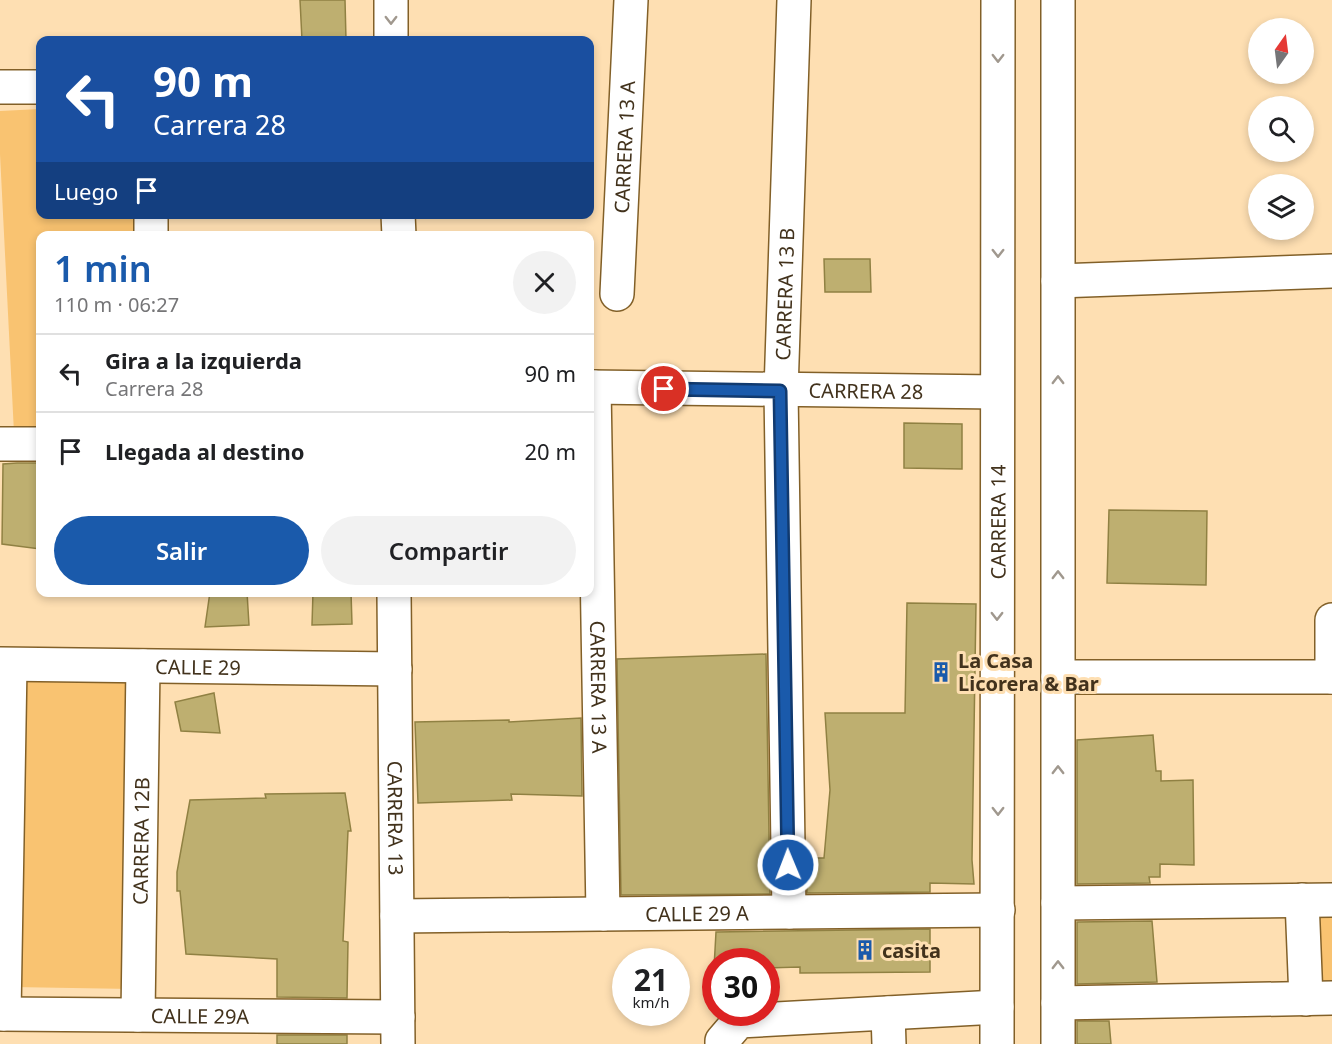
<!DOCTYPE html>
<html lang="es">
<head>
<meta charset="utf-8">
<style>
	:root { --surface:#fff; --page:#f2f2f2; --text:#202124; --muted:#757577; --line:#e0e0e0; --accent:#1a5aab }
	body { margin:0; font-family:"Noto Sans",sans-serif; background:var(--page); color:var(--text); height:100vh; display:flex; flex-direction:column; font-size:22px; white-space:nowrap }
	* { box-sizing:border-box; margin:0 }
	p { font-size:20px; color:var(--muted) }
	.icon { flex:none; width:33px; height:33px; fill:none; stroke:currentColor; stroke-width:2; stroke-linecap:round; stroke-linejoin:round }
	.map { position:relative; flex:1; overflow:hidden }
	.panel { position:absolute; left:36px; top:231px; width:558px; height:366px; display:flex; flex-direction:column; background:var(--surface); border-radius:12px; box-shadow:0 3px 9px #0003 }
	.panel>* { flex:none }
	.top-card { position:absolute; left:36px; top:36px; width:558px; height:183px; border-radius:12px; box-shadow:0 3px 9px #0003; background:#1a4fa0; color:#fff; overflow:hidden }
	.needle { width:39px; rotate:14deg }
	.buttons { position:absolute; left:1248px; top:18px; display:grid; gap:12px }
	.buttons a { display:grid; place-items:center; width:66px; height:66px; border-radius:50%; background:var(--surface); box-shadow:0 3px 9px #0003; font-size:30px }
	.speed { position:absolute; left:612px; top:948px; display:flex; gap:12px; font-size:30px; font-weight:700; text-align:center }
	.speed>* { display:grid; place-content:center; width:78px; height:78px; border-radius:50%; background:var(--surface); box-shadow:0 3px 9px #0003; line-height:1 }
	.speed small { font-size:15px; font-weight:400 }
	.speed .limit { border:9px solid #d22; background:#fff; color:#111 }
	.pin { position:absolute; display:grid; place-items:center; width:51px; height:51px; color:#fff; margin:-26px; border:3px solid #fff; border-radius:50%; box-shadow:0 2px 6px #0007 }
	.me { position:absolute; width:66px; margin:-33px; rotate:359deg; stroke-linejoin:round; filter:drop-shadow(0 0 4px #0008) }
	.turn { display:flex; align-items:center; gap:21px; height:126px; padding:0 18px; font-size:27px }
	.turn .icon { width:78px; height:78px; stroke-width:2.5 }
	.turn b { display:block; font-size:42px; line-height:51px }
	.then { display:flex; align-items:center; height:57px; padding:0 18px; background:#0003; gap:12px; font-size:22px }
	.round { display:grid; place-items:center; flex:none; width:63px; height:63px; border-radius:32px; background:var(--page) }
	.head { display:flex; align-items:center; justify-content:space-between; height:102px; padding:0 18px }
	h1 { font-size:36px; font-weight:600; line-height:45px; color:var(--accent) }
	.primary-button { display:flex; gap:12px; margin-top:auto; padding:12px 18px }
	.primary-button a { flex:1; height:69px; border-radius:36px; background:var(--accent); color:#fff; font-size:24px; font-weight:600; line-height:69px; text-align:center }
	.primary-button a+a { background:var(--page); color:var(--text) }
	ul { padding:0; list-style:none }
	li { display:flex; align-items:center; gap:18px; height:78px; padding:0 18px; border-top:2px solid var(--line) }
	li div { flex:1 }
	li b { display:block; font-size:22px }
	li em { font-style:normal }
	.map>svg:first-child { display:block }
	.green { fill:#f9c371 }
	.building { fill:#beaf70; stroke:#908143; stroke-width:1.5 }
	.lines { fill:none; stroke-linecap:round; stroke-linejoin:round }
	.minor-casing { stroke:#826028; stroke-width:36 }
	.minor { stroke:#fff; stroke-width:33 }
	.oneway { stroke:#a0988e }
	.route-casing { stroke:#113a6f; stroke-width:15 }
	.route { stroke:#1a5aab; stroke-width:10 }
	.labels { text-anchor:middle; dominant-baseline:central; stroke-width:6; stroke-linejoin:round; paint-order:stroke }
	.street-label { font-size:20px; fill:#42321c; stroke:#fedfb2 }
	.poi-label { font-size:20px; font-weight:bold; fill:#42321c; stroke:#fedfb2; text-anchor:start }
</style>
</head>
<body>
<div class="map">
<svg width="1332" height="1044" viewBox="0 0 1332 1044">
	<rect width="100%" height="100%" fill="#fedfb2"/>
	<path class="green" d="M40,109V214L133,215L134,235L40,236V432L14,433L0,154V111Z
		M135,671L133,989L12,987L17,672Z
		M1311,908H1332V989H1313Z"/>
	<path class="building" d="M300,0H345L346,40H302Z
		M824,259H870L871,292H825Z
		M904,423L962,424V469L904,468Z
		M17,463H40V549L2,544L3,464Z
		M1109,510L1207,511L1206,585L1107,583Z
		M210,592H247L249,625L205,627Z
		M313,592H351L352,624L312,625Z
		M907,603L976,604L972,860L974,884L930,883V892L807,893V858H824L830,790L825,713H905Z
		M766,654L770,894L621,895L617,659Z
		M214,693L220,733L181,731L175,702Z
		M581,718L582,796L511,794L512,800L418,803L415,722L509,720V722Z
		M1153,735L1156,771H1161V781L1193,780L1194,865L1160,864V877H1149L1150,883L1077,884V740Z
		M345,793L351,831H348L343,941L348,942L347,998L277,997V959L186,954L180,891H177V872L190,800L266,798L265,794Z
		M1152,921L1157,982L1077,984V922Z
		M930,929V972L800,973V967L766,968V962H716L714,968L716,932Z
		M1077,1021H1109L1111,1044H1077Z
		M277,1035H347V1044H277Z"/>
	<g class="lines">
		<g class="minor-casing">
			<g id="minor">
				<path d="M391,0V40"/>
				<path d="M0,87H40"/>
				<path d="M398,214L399,236"/>
				<path d="M151,236V214"/>
				<path d="M1058,281L1332,271"/>
				<path id="s1" d="M617,294L631,0"/>
				<path id="s2" d="M590,387L997,392"/>
				<path id="s3" d="M594,387L603,914"/>
				<path d="M0,444H40"/>
				<path id="s4" d="M394,592L398,1044"/>
				<path id="s5" d="M0,664L395,669"/>
				<path d="M1058,677H1332"/>
				<path d="M1332,677V620"/>
				<path d="M1302,900L1306,999"/>
				<path d="M1058,903L1332,900"/>
				<path id="s6" d="M789,912L781,391L794,0"/>
				<path id="s7" d="M397,916L998,910"/>
				<path d="M1058,1003L1332,998"/>
				<path d="M888,1013L889,1044"/>
				<path id="s8" d="M0,1014L398,1017"/>
				<path d="M4,1014L10,665"/>
				<path id="s9" d="M138,1015L143,666"/>
				<path d="M722,1044V1041L739,1021L997,1007"/>
				<path id="s10" d="M997,1044L998,0"/>
				<path d="M1058,1044V0"/>
			</g>
		</g>
		<use href="#minor" class="minor"/>
	</g>
	<defs><path id="oneway-chevron" d="M-2-3.5L2.5 0L-2 3.5" fill="none" stroke-width="1.6" stroke-linecap="round" stroke-linejoin="round" transform="scale(1.5)"/></defs>
	<g class="oneway">
		<use href="#oneway-chevron" transform="translate(391 20) rotate(90)"/>
		<use href="#oneway-chevron" transform="translate(998 58) rotate(90)"/>
		<use href="#oneway-chevron" transform="translate(998 253) rotate(90)"/>
		<use href="#oneway-chevron" transform="translate(1058 380) rotate(-90)"/>
		<use href="#oneway-chevron" transform="translate(1058 575) rotate(-90)"/>
		<use href="#oneway-chevron" transform="translate(997 616) rotate(90)"/>
		<use href="#oneway-chevron" transform="translate(1058 770) rotate(-90)"/>
		<use href="#oneway-chevron" transform="translate(998 811) rotate(90)"/>
		<use href="#oneway-chevron" transform="translate(1058 965) rotate(-90)"/>
	</g>
	<g class="lines">
		<g class="route-casing">
			<path id="route" d="M664,389L780,391L788,865"/>
		</g>
		<use href="#route" class="route"/>
	</g>
	<defs>
		<g id="building-bare" transform="scale(1.62)"><path d="M-4-6H4V6H1V3H-1V6H-4ZM-2.5-4.3h1.7v1.8h-1.7ZM.8-4.3h1.7v1.8H.8ZM-2.5-1h1.7V.8h-1.7ZM.8-1h1.7V.8H.8Z" fill="#1a5aab" stroke="#fedfb2" stroke-width="2.5" paint-order="stroke"/></g>
	</defs>
	<g fill-rule="evenodd">
		<use href="#building-bare" x="941" y="672"/>
		<use href="#building-bare" x="865" y="950"/>
	</g>
	<g class="labels">
		<g class="street-label">
			<text stroke="none"><textPath href="#s1" startOffset="147">CARRERA 13 A</textPath></text>
			<text stroke="none"><textPath href="#s6" startOffset="618">CARRERA 13 B</textPath></text>
			<text stroke="none"><textPath href="#s2" startOffset="276">CARRERA 28</textPath></text>
			<text stroke="none"><textPath href="#s10" startOffset="522">CARRERA 14</textPath></text>
			<text stroke="none"><textPath href="#s5" startOffset="198">CALLE 29</textPath></text>
			<text stroke="none"><textPath href="#s3" startOffset="300">CARRERA 13 A</textPath></text>
			<text stroke="none"><textPath href="#s4" startOffset="226">CARRERA 13</textPath></text>
			<text stroke="none"><textPath href="#s9" startOffset="174">CARRERA 12B</textPath></text>
			<text stroke="none"><textPath href="#s7" startOffset="300">CALLE 29 A</textPath></text>
			<text stroke="none"><textPath href="#s8" startOffset="200">CALLE 29A</textPath></text>
		</g>
		<g class="poi-label">
			<text x="958" y="660">La Casa<tspan x="958" dy="23">Licorera &amp; Bar</tspan></text>
			<text x="882" y="950">casita</text>
		</g>
	</g>
</svg>
<div class="buttons">
<a><svg class="needle" viewBox="-14 -14 28 28"><path d="M0-13l5 13h-10z" fill="#e53935"/><path d="M0 13l5-13h-10z" fill="#757577"/></svg></a>
<a><svg class="icon" aria-label="search" viewBox="0 0 24 24"><circle cx="10" cy="10" r="6"/><path d="M15 15l6 6"/></svg></a>
<a><svg class="icon" aria-label="layers" viewBox="0 0 24 24"><path d="M12 4l9 5-9 5-9-5zM3 14l9 5 9-5"/></svg></a>
</div>
<div class="speed"><div>21<small>km/h</small></div><div class="limit">30</div></div>
<div class="pin" style="left:664px;top:389px;background:#d93025"><svg class="icon" aria-label="arrive" viewBox="0 0 24 24"><path d="M6 21V4h12l-3 4 3 4H6"/></svg></div>
<svg class="me" style="left:788px;top:865px" viewBox="-20 -20 40 40"><circle r="17" fill="#1a5aab" stroke="#fff" stroke-width="3"/><path d="M0-11L8 9 0 5-8 9z" fill="#fff"/></svg>
<div class="top-card">
<div class="turn"><svg class="icon" aria-label="left" viewBox="0 0 24 24"><path d="M17 20v-9H6M10 6l-5 5 5 5"/></svg><div><b>90 m</b>Carrera 28</div></div>
<div class="then">Luego<svg class="icon" aria-label="arrive" viewBox="0 0 24 24"><path d="M6 21V4h12l-3 4 3 4H6"/></svg></div>
</div>
<section class="panel">
<div class="head"><div><h1>1 min</h1><p>110 m · 06:27</p></div><a class="round"><svg class="icon" aria-label="close" viewBox="0 0 24 24"><path d="M6 6l12 12M18 6L6 18"/></svg></a></div>
<ul>
<li><svg class="icon" aria-label="left" viewBox="0 0 24 24"><path d="M17 20v-9H6M10 6l-5 5 5 5"/></svg><div><b>Gira a la izquierda</b><p>Carrera 28</p></div><em>90 m</em></li>
<li><svg class="icon" aria-label="arrive" viewBox="0 0 24 24"><path d="M6 21V4h12l-3 4 3 4H6"/></svg><div><b>Llegada al destino</b></div><em>20 m</em></li>
</ul>
<div class="primary-button"><a>Salir</a><a>Compartir</a></div>
</section>
</div>
</body>
</html>
